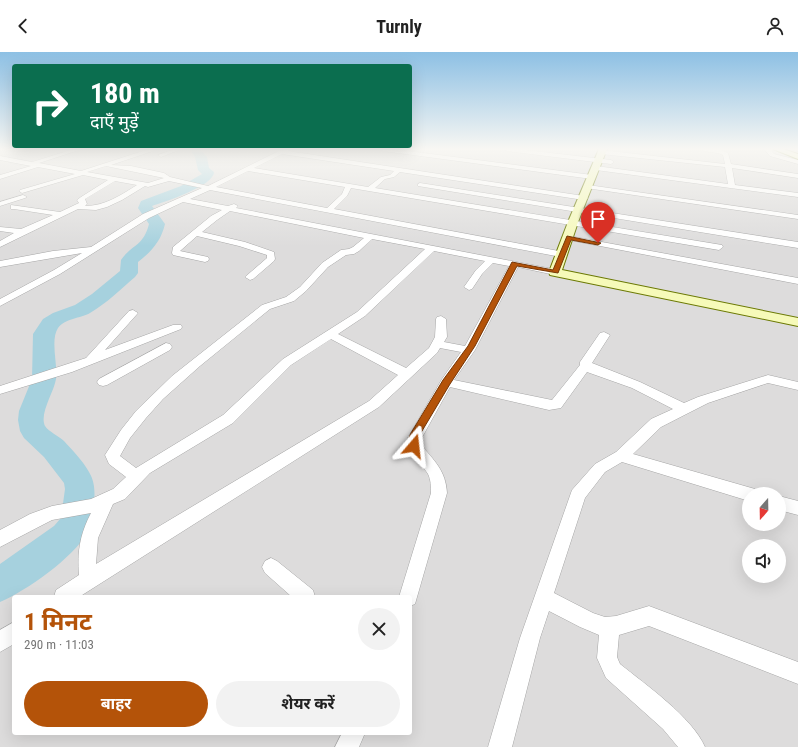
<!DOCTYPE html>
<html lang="hi">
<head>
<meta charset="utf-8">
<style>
	:root { --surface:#fff; --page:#f2f2f2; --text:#222; --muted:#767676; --accent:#b45309 }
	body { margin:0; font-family:"Roboto Condensed","Noto Sans Devanagari",sans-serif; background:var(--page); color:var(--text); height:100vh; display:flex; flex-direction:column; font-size:15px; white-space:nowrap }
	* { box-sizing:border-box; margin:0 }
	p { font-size:13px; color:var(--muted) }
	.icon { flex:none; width:22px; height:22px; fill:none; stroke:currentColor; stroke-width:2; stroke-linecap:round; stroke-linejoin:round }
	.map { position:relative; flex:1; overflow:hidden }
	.sheet { position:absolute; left:12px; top:543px; width:400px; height:140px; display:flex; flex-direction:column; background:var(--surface); border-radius:4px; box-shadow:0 4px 16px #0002 }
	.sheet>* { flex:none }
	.guide { position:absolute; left:12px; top:12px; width:400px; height:84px; border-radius:4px; box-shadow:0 4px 16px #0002; background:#0b6e4f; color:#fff; overflow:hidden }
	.needle { width:26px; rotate:200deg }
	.fabs { position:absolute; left:742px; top:435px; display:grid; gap:8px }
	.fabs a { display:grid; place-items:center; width:44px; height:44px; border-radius:50%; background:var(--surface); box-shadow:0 4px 16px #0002; font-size:20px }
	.pin { position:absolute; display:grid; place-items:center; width:34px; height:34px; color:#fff; margin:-41px -17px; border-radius:50% 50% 50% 0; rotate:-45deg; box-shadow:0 0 4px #0007 }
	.pin .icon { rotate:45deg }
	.me { position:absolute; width:44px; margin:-22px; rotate:17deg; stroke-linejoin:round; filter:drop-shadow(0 0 3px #0008) }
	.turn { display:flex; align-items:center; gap:14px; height:84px; padding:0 12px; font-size:18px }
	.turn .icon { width:52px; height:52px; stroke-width:2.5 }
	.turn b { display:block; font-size:28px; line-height:34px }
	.round { display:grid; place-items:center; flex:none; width:42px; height:42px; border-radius:21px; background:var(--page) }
	.summary { display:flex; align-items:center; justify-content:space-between; height:68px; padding:0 12px }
	h1 { font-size:24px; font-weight:700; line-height:30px; color:var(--accent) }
	.primary-button { display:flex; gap:8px; margin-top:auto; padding:8px 12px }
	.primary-button a { flex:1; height:46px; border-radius:24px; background:var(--accent); color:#fff; font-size:16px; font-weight:700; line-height:46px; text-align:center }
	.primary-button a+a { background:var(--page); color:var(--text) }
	header { display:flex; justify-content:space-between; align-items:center; height:52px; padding:0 12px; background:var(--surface); font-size:18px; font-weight:700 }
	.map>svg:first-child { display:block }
	.residential { fill:#dddcdc; fill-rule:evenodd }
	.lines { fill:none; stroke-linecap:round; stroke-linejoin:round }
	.river { fill:#a6d1de; fill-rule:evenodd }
	.street-casing { stroke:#a6a6a6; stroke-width:1 }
	.secondary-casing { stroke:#6b7904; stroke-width:2 }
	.street { fill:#fff; fill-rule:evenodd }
	.secondary { fill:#f6fab9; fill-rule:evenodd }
	.route { fill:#b45309; stroke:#753606 }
</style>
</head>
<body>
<header><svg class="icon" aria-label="back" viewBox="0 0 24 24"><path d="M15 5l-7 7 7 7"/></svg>Turnly<svg class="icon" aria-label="person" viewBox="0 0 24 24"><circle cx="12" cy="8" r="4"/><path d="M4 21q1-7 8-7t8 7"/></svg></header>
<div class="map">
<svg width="798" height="695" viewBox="0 0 798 695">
	<rect width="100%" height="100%" fill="#f0ede5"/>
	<path class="residential" d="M0,97H798V695H0ZM749,442H779V472H749ZM749,494H779V524H749ZM14,545H410V681H14Z"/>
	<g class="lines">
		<path class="river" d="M190,97H200L207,105L209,116L214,120C214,134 164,150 152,154L165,172C161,189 152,199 138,210V221L135,225C121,237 107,251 90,261C81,266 64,267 58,276C50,288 58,313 56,327C54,340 39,362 45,374C49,380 59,384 64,389C72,398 83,409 89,420C95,430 95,440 94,452C93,462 93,472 87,481C73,506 26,539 0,550V512L54,474L61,466L65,437L64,431L44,405L24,386L20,379L18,368L19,359L32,327L33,282L43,267L53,261L75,253L92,242L120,219L121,208C132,192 143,195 149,172L138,156L141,149L181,134L202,122L198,118L195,105Z"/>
		<g class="street-casing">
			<path id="street" d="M74,97H82L39,111L81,119L149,97H157L156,98L111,113L131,114L164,121L170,125L208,134L279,99L291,97L288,99L584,144L588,146L584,148L400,120L394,125L385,127L375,136L722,193L723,195L719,198L351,136L347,144L334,157L564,200L565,202L564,204L561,205L210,138L190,147L228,154L234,152L238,154L236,156L558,218L560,220L558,222L555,223L518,215L475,298L454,328L552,348L580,313V310L600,281L604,280L610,283L592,311L640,330L684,351L698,345L768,323L798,330V338L768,331L708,351L661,375L633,402L755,437L757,442H749V449L622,410L605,420L585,446L554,541L593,561L605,565L616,564L649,554L798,610V632L649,574L619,583L617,605L620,612C646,633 692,665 705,695H678L663,677L606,626L597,606L599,583L580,575L549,559L540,586L512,695H488L520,586L572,438L595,412L616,400L651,367L673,357L632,336L587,320L561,356L549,358L450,335L420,389V392C434,408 446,419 447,441L417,545L415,552L410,554V545H399L431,441C431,435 431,428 428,422C422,411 406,403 406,389L442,327L461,300L440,296L437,301L379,355L79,545H54L56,538L79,523C77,500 80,482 91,461L52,468L0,495V478L30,462L52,454L91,447L113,437L126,425L109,412L105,403L121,378L136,359L172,324L262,253L286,245L300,235L322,211L341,198L349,197L353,195L364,186L230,159L217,168L202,180L245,190L274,200L275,207L274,209L253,227L250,228L245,225L267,206V203L239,194L197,184L180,199L208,205L209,207L208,209L205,210L173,203L172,201L173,195L211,164L222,158L183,150L149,166L60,222L0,254V247L54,218L82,201L0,215V209L53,199L91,195L143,162L202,136L169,129L148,135L145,134L122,148L107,155L96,158L78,157L0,195V189L14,181L0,179V175L21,177L53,163L14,157H11V153L60,160L79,151L77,148L81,145L108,128L83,123L22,141L19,139L20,138L75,122L38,115L0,127V123L31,114L0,108V104L32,110ZM282,102L394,119L390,123L381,125L368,135L254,116ZM106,114L164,126L148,131L87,120ZM248,119L345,135L342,142L327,156L216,135ZM115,129L137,133C121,143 105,154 85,154L87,152L85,147ZM372,187L425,197L357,260L283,307L223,363L136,416L120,404L130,386L146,366L163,347L200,314L270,257L294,249L306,239L328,215L346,203L354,202L359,199ZM434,199L485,209L476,218L464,235L469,238L472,237L482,222L493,211L509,214L465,294L444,290L447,285L446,267L441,264L437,265L436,267L435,285L429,296L406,316L338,282L365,264ZM331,287L398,323L369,349L96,512L98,486L113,452L125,447L150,421L233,371L291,313Z
				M175,97L179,98L161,105L158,103Z
				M380,97H393L592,123L595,125L592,127L383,99Z
				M504,97H517L611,108L614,110L611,112L507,99Z
				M699,97H718L728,101L731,112L798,122V126L732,116L735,133L798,141V145L596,118L593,116L596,114L728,132L725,115L601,102L598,100L601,98L725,112L723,103C716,99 706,101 699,97Z
				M764,97H770L774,102L798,108V112L770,104Z
				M789,97H798V99Z
				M420,131L798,190V196L418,134V132Z
				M588,133L798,163V167L586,136V134Z
				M23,143L27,145L25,146L0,154V150Z
				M566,184H569L798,226V232L569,188L565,186Z
				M133,258L138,261L105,298L173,273H181L182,275L181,277L72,320L0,342V334L86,306L129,259Z
				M166,291L170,292L172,295L170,298L107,333L103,334L99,333L97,330L99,327Z
				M779,444L798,449V463L779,458Z
				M271,506L277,509L313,538L315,545H292L265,521L262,515L265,509Z
				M14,570V592L0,600V578Z
				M342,681H365L359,695H335Z"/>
		</g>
		<g class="secondary-casing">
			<path id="secondary" d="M599,97H607L578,170L562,218L798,266V274L550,223L549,220L568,170Z
				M773,97H783L798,102V107Z"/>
		</g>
		<use href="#street" class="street"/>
		<use href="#secondary" class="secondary"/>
	</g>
	<linearGradient id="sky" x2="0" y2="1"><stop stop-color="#8dc0e4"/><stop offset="0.5" stop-color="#f8f7f3"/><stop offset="1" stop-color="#f8f7f3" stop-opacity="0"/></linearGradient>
	<rect width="798" height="194" fill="url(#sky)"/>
	<path class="route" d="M567,184L601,191L598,193L571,188L558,221L517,214L475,294L450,332L419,384L417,397H410L408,388L411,381L443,328L468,294L512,210L553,218Z"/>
</svg>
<div class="fabs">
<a><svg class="needle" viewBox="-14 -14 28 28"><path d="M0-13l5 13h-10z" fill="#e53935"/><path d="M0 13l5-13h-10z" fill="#767676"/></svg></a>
<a><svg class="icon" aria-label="sound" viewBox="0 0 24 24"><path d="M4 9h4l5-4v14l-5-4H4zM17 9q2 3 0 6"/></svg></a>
</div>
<div class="pin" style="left:598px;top:191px;background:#d93025"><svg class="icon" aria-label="arrive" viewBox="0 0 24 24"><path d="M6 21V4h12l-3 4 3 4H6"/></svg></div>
<svg class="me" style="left:414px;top:394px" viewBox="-20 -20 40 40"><path d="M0-17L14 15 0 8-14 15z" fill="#b45309" stroke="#fff" stroke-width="4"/></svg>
<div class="guide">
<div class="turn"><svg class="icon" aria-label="right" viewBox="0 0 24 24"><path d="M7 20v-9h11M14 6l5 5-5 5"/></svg><div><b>180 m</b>दाएँ मुड़ें</div></div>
</div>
<section class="sheet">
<div class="summary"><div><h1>1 मिनट</h1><p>290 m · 11:03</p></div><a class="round"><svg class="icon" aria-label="close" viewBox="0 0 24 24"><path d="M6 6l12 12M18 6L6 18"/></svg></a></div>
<div class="primary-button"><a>बाहर</a><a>शेयर करें</a></div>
</section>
</div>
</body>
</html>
